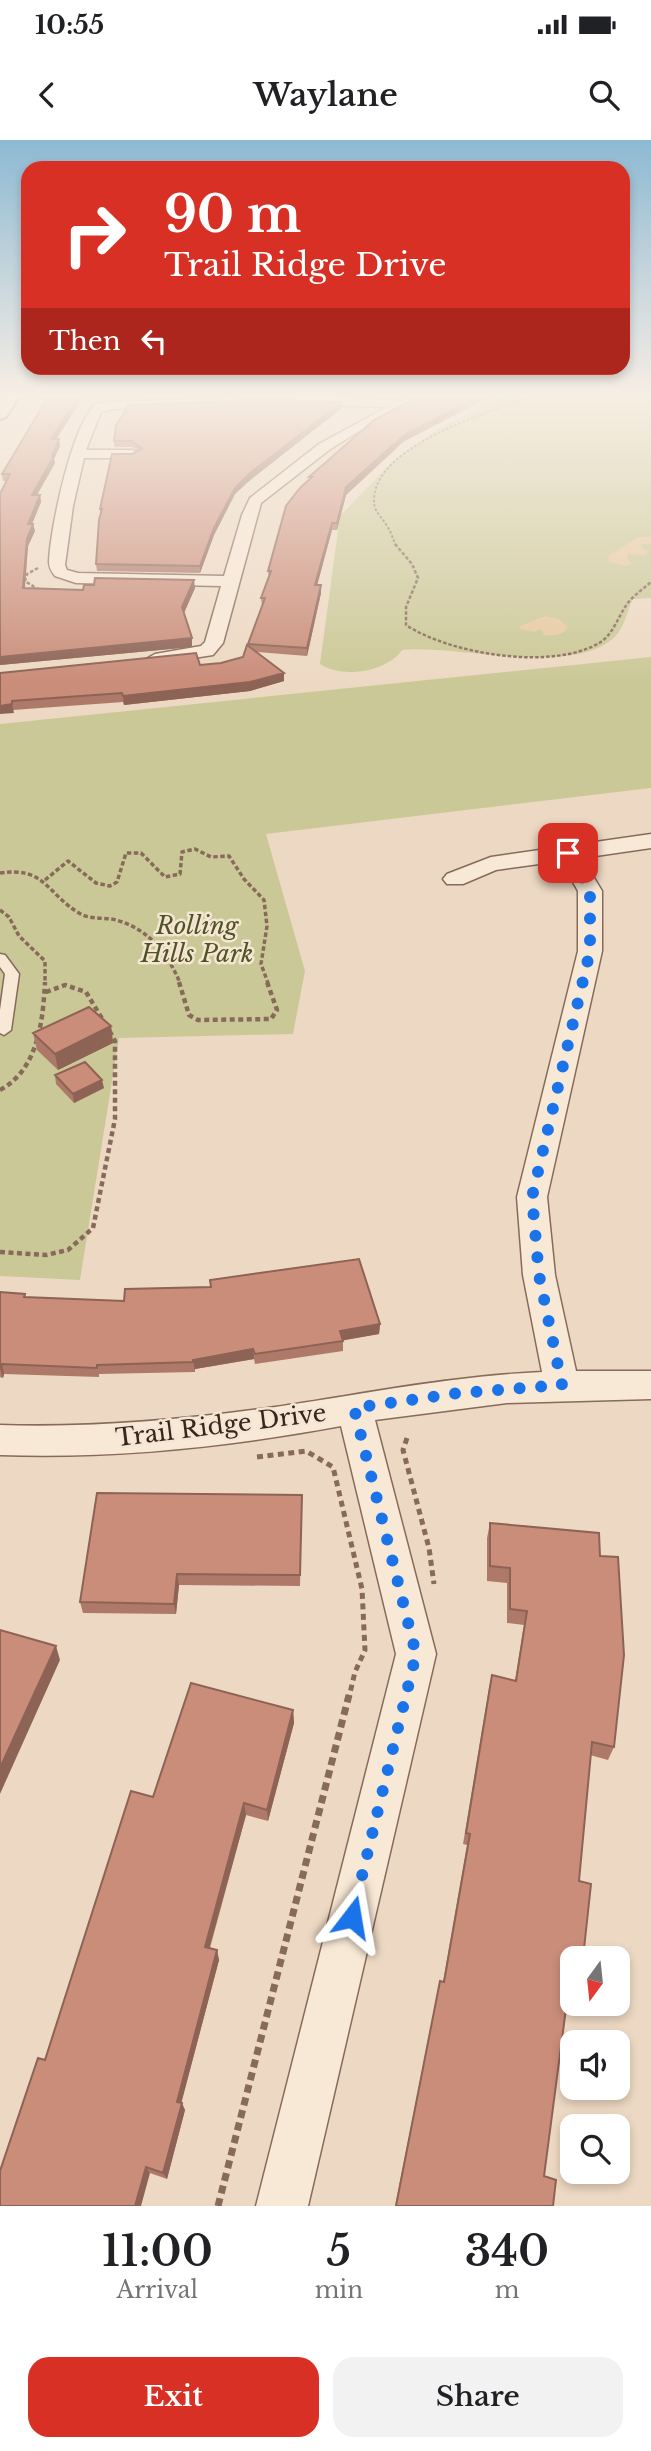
<!DOCTYPE html>
<html lang="en">
<head>
<meta charset="utf-8">
<style>
	:root { --surface:#fff; --page:#f2f2f2; --text:#202124; --muted:#757577; --accent:#d93025 }
	body { margin:0; font-family:"Libre Baskerville",serif; background:var(--page); color:var(--text); height:100vh; display:flex; flex-direction:column; font-size:26px; white-space:nowrap }
	* { box-sizing:border-box; margin:0 }
	p { font-size:23px; color:var(--muted) }
	.icon { flex:none; width:38px; height:38px; fill:none; stroke:currentColor; stroke-width:2; stroke-linecap:round; stroke-linejoin:round }
	.map { position:relative; height:2066px; overflow:hidden }
	.details { display:flex; flex-direction:column; background:var(--surface); flex:1 }
	.details>* { flex:none }
	.banner { position:absolute; left:21px; top:21px; width:609px; height:214px; border-radius:21px; box-shadow:0 4px 10px #0003; background:#d93025; color:#fff; overflow:hidden }
	.needle { width:46px; rotate:195deg }
	.fabs { position:absolute; left:560px; top:1806px; display:grid; gap:14px }
	.fabs a { display:grid; place-items:center; width:70px; height:70px; border-radius:14px; background:var(--surface); box-shadow:0 4px 10px #0003; font-size:35px }
	.pin { position:absolute; display:grid; place-items:center; width:60px; height:60px; color:#fff; margin:-30px; border-radius:14px; box-shadow:0 4px 10px #0006 }
	.me { position:absolute; width:77px; margin:-38px; rotate:14deg; stroke-linejoin:round; filter:drop-shadow(0 0 5px #0008) }
	.turn { display:flex; align-items:center; gap:24px; height:147px; padding:0 28px; font-size:32px }
	.turn .icon { width:91px; height:91px; stroke-width:2.5 }
	.turn b { display:block; font-size:49px; line-height:60px }
	.then { display:flex; align-items:center; height:66px; padding:0 28px; background:#0003; gap:14px; font-size:26px }
	.eta { display:flex; justify-content:space-evenly; align-items:center; height:119px; text-align:center }
	.eta b { font-size:42px; font-weight:600; line-height:49px }
	.button { display:flex; gap:14px; margin-top:auto; padding:14px 28px }
	.button a { flex:1; height:80px; border-radius:21px; background:var(--accent); color:#fff; font-size:28px; font-weight:600; line-height:80px; text-align:center }
	.button a+a { background:var(--page); color:var(--text) }
	.status { display:flex; justify-content:space-between; align-items:center; height:49px; padding:0 35px; background:var(--surface); direction:ltr }
	.status svg { height:19px; fill:currentColor }
	header { display:flex; justify-content:space-between; align-items:center; height:91px; padding:0 28px; background:var(--surface); font-size:32px; font-weight:600 }
	.map>svg:first-child { display:block }
	.green { fill:#cbc897 }
	.sand { fill:#e8c9a1 }
	.lines { fill:none; stroke-linecap:round; stroke-linejoin:round }
	.lane-casing { stroke:#876a5a; stroke-width:3 }
	.street-casing { stroke:#876a5a; stroke-width:3 }
	.secondary-casing { stroke:#694c3e; stroke-width:4 }
	.path-far5 { stroke:#876a5a; stroke-width:2; stroke-dasharray:2.5 2; stroke-linecap:butt }
	.path-far4 { stroke:#876a5a; stroke-width:2.5; stroke-dasharray:3.5 2; stroke-linecap:butt }
	.path-far3 { stroke:#876a5a; stroke-width:3.5; stroke-dasharray:4.5 2.5; stroke-linecap:butt }
	.path-far2 { stroke:#876a5a; stroke-width:4.5; stroke-dasharray:5 3.5; stroke-linecap:butt }
	.path-far1 { stroke:#876a5a; stroke-width:5; stroke-dasharray:6 4.5; stroke-linecap:butt }
	.path { stroke:#876a5a; stroke-width:7; stroke-dasharray:8 5; stroke-linecap:butt }
	.lane { fill:#f8e8d6; fill-rule:evenodd }
	.street { fill:#f8e8d6; fill-rule:evenodd }
	.secondary { fill:#f8e8d6; fill-rule:evenodd }
	.wall { fill:#ae7969 }
	.shaded-wall { fill:#8d6355 }
	.building { fill:#ca8d7a; stroke:#8d6355; stroke-width:2 }
	.route { stroke:#1a73e8; stroke-width:12; stroke-dasharray:0 21.6 }
	.labels { text-anchor:middle; dominant-baseline:central; stroke-width:5; stroke-linejoin:round; paint-order:stroke }
	.park-label { font-size:24px; font-style:italic; fill:#505325; stroke:#f5e5d3 }
	.street-label { font-size:24px; fill:#37261e; stroke:#f5e5d3 }
</style>
</head>
<body>
<div class="status"><b>10:55</b><svg viewBox="0 0 49 12"><path d="M0 12V9h3v3zM5 12V6h3v6zM10 12V3h3v9zM15 12V0h3v12zM26 1h20v11H26zM47 4h2v5h-2z"/></svg></div>
<header><svg class="icon" aria-label="back" viewBox="0 0 24 24"><path d="M15 5l-7 7 7 7"/></svg>Waylane<svg class="icon" aria-label="search" viewBox="0 0 24 24"><circle cx="10" cy="10" r="6"/><path d="M15 15l6 6"/></svg></header>
<div class="map">
<svg width="651" height="2066" viewBox="0 0 651 2066">
	<rect width="100%" height="100%" fill="#edd9c3"/>
	<path class="green" d="M507,254H651V458L633,459C628,469 625,484 618,493C582,539 454,504 402,510C387,532 343,539 320,524L340,376L392,322L438,289Z
		M651,517V648L266,694L305,831L293,894L119,898L80,1140L0,1136V584Z"/>
	<path class="sand" d="M639,397H651V404H641V407L648,412L645,415L628,414L627,419L633,424L625,426L609,422L608,416Z
		M545,476L559,479L568,487C562,496 553,496 544,495L541,489L534,492L520,489V486Z"/>
	<g class="lines">
		<g class="lane-casing">
			<path id="lane" d="M0,814L5,815L19,834L11,890L4,895L0,893V870L5,834L0,827Z"/>
		</g>
		<g class="street-casing">
			<path id="street" d="M415,254H431L356,293L329,310L261,363L223,503L213,515L155,524L146,519L155,514L201,506L205,502L221,446L76,443L55,436C52,432 49,428 49,422C50,390 72,282 97,263L258,256H330L401,261ZM258,263L387,267L319,304L250,358L242,375L224,436L78,433L67,430L65,425L73,366L84,318H133L140,314L133,310H86L101,272L114,269Z
				M651,694V708L582,718L602,751V811L547,1057L555,1135L576,1231H651V1259L507,1263L375,1280L436,1514L308,2066H256L396,1514L341,1286C228,1307 115,1319 0,1315V1285C92,1288 183,1280 275,1267C364,1254 451,1236 542,1232L523,1135L517,1057L578,811V751L561,721L496,730L463,744H447L443,739L447,734L491,717Z"/>
		</g>
		<g class="secondary-casing">
			<path id="secondary" d="M5,254H21L6,277L0,279V262Z"/>
		</g>
		<path class="path-far5" d="M396,406C393,399 391,392 387,386C381,375 373,372 374,358C378,303 494,271 537,254"/>
		<path class="path-far4" d="M395,404L412,424L418,438L406,467V485C450,514 552,531 599,503C613,495 618,477 627,464C634,455 643,449 651,442
			M38,428L27,434L25,441L39,450"/>
		<path class="path-far3" d="M0,733C45,726 47,754 79,773C90,780 104,777 116,780C149,789 168,814 180,843
			M45,740L68,721L96,743L110,746L117,742L126,713H141L165,737L180,734L182,712L195,709L211,717L229,716L244,739L264,760L267,786L261,824L268,843
			M0,770L9,777L19,796L45,821V843"/>
		<path class="path-far2" d="M179,842L189,875L198,880L271,879L277,870L267,842
			M46,852L65,845L86,852L104,882
			M0,950C38,930 43,881 45,842
			M0,1112L46,1115L68,1110L93,1088L115,979V901L109,890"/>
		<path class="path-far1" d="M407,1298L403,1310L429,1408L434,1444
			M257,1317L306,1311L333,1327L362,1449L365,1510L355,1532L349,1557"/>
		<path class="path" d="M218,2066L349,1555"/>
		<use href="#lane" class="lane"/>
		<use href="#street" class="street"/>
		<use href="#secondary" class="secondary"/>
	</g>
	<path class="wall" d="M50,254H241L138,259V255L83,257L56,299H59L60,306L54,319L55,323L37,355H40L41,362L32,384H33L35,391L28,406L25,448L83,450L195,448L184,473L192,498V507L0,525V354L7,341H3L2,334Z
		M295,254H360L358,255Z
		M381,254H409L400,258L384,257Z
		M342,268L249,341L235,354L214,395L200,433L97,431L96,424L100,375V369L132,314L138,311L133,307H114V301Z
		M403,302L346,355L337,390H332L317,445H321V453L307,516L257,512L284,541L250,551L124,565L123,562L13,570L14,573L0,533L200,525L221,523L243,517L262,466L261,458L269,438L268,431L309,340V337Z
		M111,886L113,903L58,930L37,910L33,893Z
		M55,935L104,948L74,963L56,944Z
		M210,1140L380,1184L379,1194L343,1200V1211L255,1224L254,1219L195,1229V1232L99,1234V1237L4,1234L3,1238L0,1237V1152L25,1154L26,1158L124,1161L210,1147Z
		M302,1366L300,1446L179,1445L176,1474L83,1473L80,1462Z
		M490,1383L600,1416L614,1607L608,1620L590,1615L572,1818V1864H577L572,1872L566,1871L544,2036L553,2066H395L438,1850L440,1841L443,1842L467,1705L463,1704L489,1548L492,1535L515,1541L524,1485L507,1483V1443L487,1441V1398Z
		M293,1570L294,1583L268,1681L246,1675L210,1808L217,1810L219,1820L181,1963L185,1970L167,2039L150,2033L45,1920L153,1657Z"/>
	<path class="shaded-wall" d="M80,254H82L83,257L52,306L51,299Z
		M401,254H409L400,258Z
		M483,254H495L403,302L346,355L337,390V383L346,347L403,296Z
		M342,262V268L249,341L235,354L214,395L200,433V426L214,388L235,348L249,334Z
		M59,299L60,306L54,319L55,323L33,362L32,355Z
		M40,355L41,362L29,391L28,384Z
		M332,383V390L315,453V445Z
		M33,384L35,391L28,406L24,456L23,448L27,399Z
		M194,440L195,448L183,475L182,467Z
		M321,445V453L307,516V508Z
		M192,498V507L0,525V517Z
		M284,533V541L250,551L124,565L123,556Z
		M12,564L14,573L0,574V566Z
		M111,886L113,903L58,930L55,914Z
		M102,940L104,948L74,963L73,954Z
		M380,1184L379,1194L340,1201V1191Z
		M253,1209L254,1219L195,1229V1232L193,1220Z
		M2,1224L4,1234L3,1238L0,1228Z
		M177,1434L179,1445L176,1474L174,1464Z
		M56,1506L60,1520L0,1654V1628Z
		M293,1570L294,1583L268,1681L267,1670Z
		M244,1663L246,1675L207,1816L205,1807Z
		M217,1810L219,1820L180,1968L177,1962Z
		M182,1963L185,1970L167,2039L163,2033Z
		M146,2027L150,2033L141,2066H135Z"/>
	<path class="building" d="M50,254H80L51,299H59L52,316H54L32,355H40L28,384H33L27,399L23,448L83,450L84,445H94L95,438L194,440L182,467L192,498L0,517V354L10,334H2Z
		M424,254H483L403,296L346,347L337,383H332L315,445H321L307,508L248,504L265,458H261L271,431H268L286,366L300,348L312,337H309L374,280Z
		M258,260L342,262L249,334L235,348L214,388L200,426L96,424L99,380L102,369H100L112,314H132L142,309L132,301H114L116,285L129,265Z
		M247,505L284,533L250,542L123,556L122,553L12,561V564L0,566V533L196,513L200,525L221,523L243,517Z
		M89,867L111,886L55,914L33,893Z
		M85,922L102,940L73,954L55,935Z
		M359,1119L380,1184L340,1191L343,1201L255,1214L253,1209L193,1220V1222L97,1225V1228L2,1224L0,1228V1152L25,1154L24,1157L124,1161L125,1149L211,1147L210,1140Z
		M97,1353L302,1355L300,1435L177,1434L174,1464L80,1462Z
		M490,1383L599,1393L600,1416L618,1417L624,1515L614,1607L592,1602L579,1741L591,1744L583,1818H572V1862L567,1861L544,2036L556,2040L553,2066H396L440,1841L444,1842L470,1694L466,1693L492,1535L516,1541L527,1471L510,1469V1428L490,1426Z
		M0,1490L56,1506L0,1628Z
		M191,1543L293,1570L267,1670L244,1663L205,1807L217,1810L177,1962L182,1963L163,2033L146,2027L135,2066H0V2031L38,1918L45,1920L131,1651L153,1657Z"/>
	<linearGradient id="sky" x2="0" y2="1"><stop stop-color="#8db9d3"/><stop offset="0.47" stop-color="#f7eee4"/><stop offset="1" stop-color="#f7eee4" stop-opacity="0"/></linearGradient>
	<rect width="651" height="543" fill="url(#sky)"/>
	<g class="lines">
		<path class="route" d="M352,1777L416,1514L354,1268L459,1253L562,1245L539,1135L532,1057L590,811V751L568,713"/>
	</g>
	<g class="labels">
		<g class="park-label">
			<text x="197" y="785">Rolling<tspan x="197" dy="28">Hills Park</tspan></text>
		</g>
		<g class="street-label">
			<text transform="translate(221 1285) rotate(-7)">Trail Ridge Drive</text>
		</g>
	</g>
</svg>
<div class="fabs">
<a><svg class="needle" viewBox="-14 -14 28 28"><path d="M0-13l5 13h-10z" fill="#e53935"/><path d="M0 13l5-13h-10z" fill="#757577"/></svg></a>
<a><svg class="icon" aria-label="sound" viewBox="0 0 24 24"><path d="M4 9h4l5-4v14l-5-4H4zM17 9q2 3 0 6"/></svg></a>
<a><svg class="icon" aria-label="search" viewBox="0 0 24 24"><circle cx="10" cy="10" r="6"/><path d="M15 15l6 6"/></svg></a>
</div>
<div class="pin" style="left:568px;top:713px;background:#d93025"><svg class="icon" aria-label="arrive" viewBox="0 0 24 24"><path d="M6 21V4h12l-3 4 3 4H6"/></svg></div>
<svg class="me" style="left:352px;top:1777px" viewBox="-20 -20 40 40"><path d="M0-17L14 15 0 8-14 15z" fill="#1a73e8" stroke="#fff" stroke-width="4"/></svg>
<div class="banner">
<div class="turn"><svg class="icon" aria-label="right" viewBox="0 0 24 24"><path d="M7 20v-9h11M14 6l5 5-5 5"/></svg><div><b>90 m</b>Trail Ridge Drive</div></div>
<div class="then">Then<svg class="icon" aria-label="left" viewBox="0 0 24 24"><path d="M17 20v-9H6M10 6l-5 5 5 5"/></svg></div>
</div>
</div>
<section class="details">
<div class="eta">
<div><b>11:00</b><p>Arrival</p></div>
<div><b>5</b><p>min</p></div>
<div><b>340</b><p>m</p></div>
</div>
<div class="button"><a>Exit</a><a>Share</a></div>
</section>
</body>
</html>
